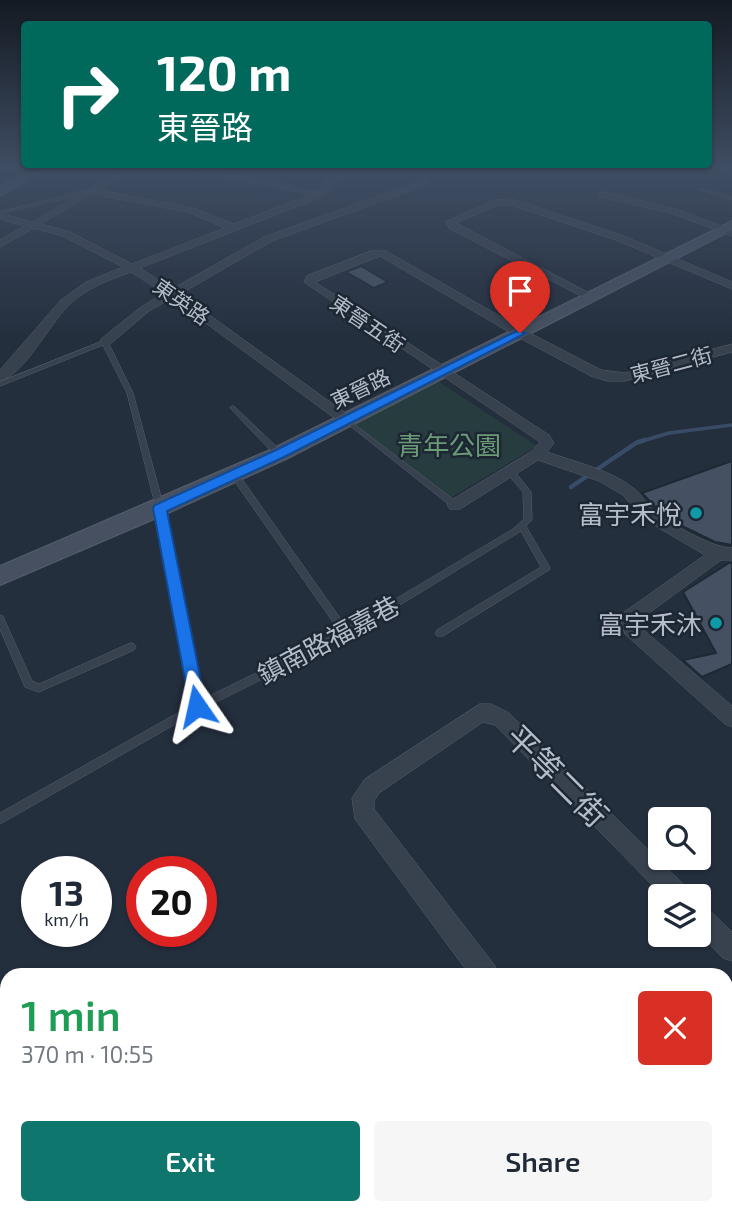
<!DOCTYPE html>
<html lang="en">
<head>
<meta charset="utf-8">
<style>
	:root { --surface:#fff; --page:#f6f6f7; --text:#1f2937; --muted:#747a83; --accent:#0f766e }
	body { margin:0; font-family:"Exo 2","Noto Sans TC",sans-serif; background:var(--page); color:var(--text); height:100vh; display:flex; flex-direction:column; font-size:26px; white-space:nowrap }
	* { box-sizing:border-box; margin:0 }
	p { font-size:23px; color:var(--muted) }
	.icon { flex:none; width:38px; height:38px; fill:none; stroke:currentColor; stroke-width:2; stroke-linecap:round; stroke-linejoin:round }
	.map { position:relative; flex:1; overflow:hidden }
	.drawer { position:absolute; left:0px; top:968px; width:733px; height:247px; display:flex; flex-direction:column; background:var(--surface); border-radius:21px 21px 0 0; box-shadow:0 2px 5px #0004 }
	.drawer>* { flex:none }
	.banner { position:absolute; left:21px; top:21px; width:691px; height:147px; border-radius:7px; box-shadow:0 2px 5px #0004; background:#00695c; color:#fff; overflow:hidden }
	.controls { position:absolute; left:648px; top:807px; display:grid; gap:14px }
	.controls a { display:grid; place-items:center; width:63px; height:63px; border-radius:7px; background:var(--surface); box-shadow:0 2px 5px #0004; font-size:35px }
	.speed { position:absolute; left:21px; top:856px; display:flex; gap:14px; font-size:35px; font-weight:700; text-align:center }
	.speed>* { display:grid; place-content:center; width:91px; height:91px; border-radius:50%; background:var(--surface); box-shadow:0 2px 5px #0004; line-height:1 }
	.speed small { font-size:18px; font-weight:400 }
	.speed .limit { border:10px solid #d22; background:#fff; color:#111 }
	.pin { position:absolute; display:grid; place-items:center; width:60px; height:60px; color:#fff; margin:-72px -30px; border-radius:50% 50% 50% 0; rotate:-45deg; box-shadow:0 0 7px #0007 }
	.pin .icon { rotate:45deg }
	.me { position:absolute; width:77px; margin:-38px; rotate:349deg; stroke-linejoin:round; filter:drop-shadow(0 0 5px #0008) }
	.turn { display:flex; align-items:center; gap:24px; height:147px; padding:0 21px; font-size:32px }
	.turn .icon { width:91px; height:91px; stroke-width:2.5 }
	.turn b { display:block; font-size:49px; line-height:60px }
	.round { display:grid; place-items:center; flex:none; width:74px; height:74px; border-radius:7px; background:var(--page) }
	.overview { display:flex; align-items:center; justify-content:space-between; height:119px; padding:0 21px }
	h1 { font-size:42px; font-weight:600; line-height:52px; color:#1e9e55 }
	.primary-button { display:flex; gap:14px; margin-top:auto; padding:14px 21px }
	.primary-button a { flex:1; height:80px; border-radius:7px; background:var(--accent); color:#fff; font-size:28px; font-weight:600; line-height:80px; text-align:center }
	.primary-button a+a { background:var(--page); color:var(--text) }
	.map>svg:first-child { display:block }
	.green { fill:#263c3f }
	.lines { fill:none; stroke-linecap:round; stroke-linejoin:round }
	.stream-far1 { stroke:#394c67; stroke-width:3.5 }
	.stream { stroke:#394c67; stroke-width:4.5 }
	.building { fill:#455162; stroke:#1f2835; stroke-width:2 }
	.lane-casing { stroke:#565f6c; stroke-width:1 }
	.street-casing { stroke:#565f6c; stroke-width:1 }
	.secondary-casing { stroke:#565f6c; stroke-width:2 }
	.lane { fill:#38414e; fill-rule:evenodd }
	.street { fill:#38414e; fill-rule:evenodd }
	.secondary { fill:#465061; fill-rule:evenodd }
	.route { fill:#1a73e8; stroke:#114b97; stroke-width:2 }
	.culture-dot { fill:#0f9aa8; stroke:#1d2633; stroke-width:2.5 }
	.labels { text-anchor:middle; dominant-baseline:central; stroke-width:5; stroke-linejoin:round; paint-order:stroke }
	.far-street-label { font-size:21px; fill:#b4bcc9; stroke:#1d2633 }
	.park-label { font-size:26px; fill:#6b9a76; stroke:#1d2633 }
	.poi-label { font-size:26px; fill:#b4bcc9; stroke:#1d2633; text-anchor:end }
	.street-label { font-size:26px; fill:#b4bcc9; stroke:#1d2633 }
	.near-street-label { font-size:32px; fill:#b4bcc9; stroke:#1d2633 }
</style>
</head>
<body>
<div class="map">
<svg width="732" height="1214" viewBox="0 0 732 1214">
	<rect width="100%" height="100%" fill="#242f3e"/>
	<path class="green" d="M436,380L537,446L447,500L348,424Z"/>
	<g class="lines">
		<path class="stream-far1" d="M639,442L669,433L732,425"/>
		<path class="stream" d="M571,487L636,443L645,440"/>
	</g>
	<path class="building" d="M361,266L388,282L374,288L346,272Z
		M732,461V545L715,542L682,526L661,513L642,493Z
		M729,563H732V664L702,677L683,660L716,653L683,592Z"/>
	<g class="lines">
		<g class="lane-casing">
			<path id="lane" d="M701,188L732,197V200L701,190Z
				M90,190L92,191V192L0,214V212Z
				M103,341L108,342L133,393L164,508L201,700L340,632L231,476V472H237L347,628L513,529L524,519L523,492L506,472V468H512L531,492L532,520L526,526L550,568L549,570L443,636H437L435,633L437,630L541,567L521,531L349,636L200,710L0,824V813L192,705L156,508L127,393L103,345L0,386V382Z
				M233,406L235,407L282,452V456H276L231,409L230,408Z
				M346,418L458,503L459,505L458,507H452L344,421V419Z
				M0,615L3,616L4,619L32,681L39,684L128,644L131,643L134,644L136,647L134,650L39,692L25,687L0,629Z"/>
		</g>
		<g class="street-casing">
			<path id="street" d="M126,168H135L99,190L193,208L234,224L309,195L272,186L177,171L173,168C221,168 270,180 316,192L337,168H345L340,178L321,197L140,268L172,289L264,237L420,181L410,168H418L430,182L429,184L272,241L180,294L351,417V423H341L172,298L149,311L109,345H101V339L141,307L164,293L131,272C109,280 86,288 69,305C49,324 26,373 0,381V370L61,300L86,282L123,267L62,236L34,228L0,247V240L24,226L0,219V213L32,222ZM92,194L188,212L225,228L132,264L70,232L41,224Z
				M697,168H732V173L701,171Z
				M603,192L676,209L732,230V236L670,213L600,197L598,195Z
				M512,199L624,236L732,282V289L616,240L511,205H498L456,223L593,295V299L589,300L450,229L445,222L494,200Z
				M371,251H386L524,330L601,370L625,373L732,344V352L625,381H607L591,376L516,336L380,256L315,282L549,435L554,443L547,452C575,462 608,469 632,487C641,493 646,504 654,511C671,524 712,548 732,548V560H721L638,621L639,626L732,706V727L725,724L625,634L620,618L623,613L705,555L642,518L623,495L599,481L538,460L460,509H450L447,505L450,501L532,451L540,442L304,282L307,276Z
				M480,704H491L509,713L687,888L691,896H663L495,725L483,722L379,793L374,801V809L495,966L498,975H470L355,819L352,798L365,779Z
				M698,903L706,907L732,932V961L723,958L698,932Z
				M732,1142V1180L726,1182V1144Z
				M647,1208H679L682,1214H650Z
				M692,1208H723L720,1214H689Z"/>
		</g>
		<g class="secondary-casing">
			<path id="secondary" d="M33,168H47L0,196V187Z
				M732,221V230L286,459L168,513L0,585V566L272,449Z"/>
		</g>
		<use href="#lane" class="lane"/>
		<use href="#street" class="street"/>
		<use href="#secondary" class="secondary"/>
	</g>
	<linearGradient id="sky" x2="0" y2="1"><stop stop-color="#141a22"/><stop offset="0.5" stop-color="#3f4d63"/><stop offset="1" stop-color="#3f4d63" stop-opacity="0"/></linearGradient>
	<rect width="732" height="337" fill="url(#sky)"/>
	<path class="route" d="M517,331L526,333L284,457L167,511L206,706L203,712L197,714L191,712L153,508L155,505L274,451Z"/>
	<g class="culture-dot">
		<circle cx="696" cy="513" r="7"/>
		<circle cx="716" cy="623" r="7"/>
	</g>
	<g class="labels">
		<g class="far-street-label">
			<text transform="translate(182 301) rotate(35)">東英路</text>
			<text transform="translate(368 323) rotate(34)">東晉五街</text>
			<text transform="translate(671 364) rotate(-15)">東晉二街</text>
			<text transform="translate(360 388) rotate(-26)">東晉路</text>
		</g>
		<g class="park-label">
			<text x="449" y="444">青年公園</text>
		</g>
		<g class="poi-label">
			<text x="682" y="513">富宇禾悅</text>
			<text x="702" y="623">富宇禾沐</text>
		</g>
		<g class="street-label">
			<text transform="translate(328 639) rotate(-28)">鎮南路福嘉巷</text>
		</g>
		<g class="near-street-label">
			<text transform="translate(558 775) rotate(45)">平等二街</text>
		</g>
	</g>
</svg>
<div class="controls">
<a><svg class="icon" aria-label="search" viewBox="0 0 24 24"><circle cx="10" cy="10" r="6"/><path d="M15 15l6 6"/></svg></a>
<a><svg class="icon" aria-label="layers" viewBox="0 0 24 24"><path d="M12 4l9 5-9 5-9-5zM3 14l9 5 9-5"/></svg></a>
</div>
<div class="speed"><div>13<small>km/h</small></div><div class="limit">20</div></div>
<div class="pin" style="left:520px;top:333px;background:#d93025"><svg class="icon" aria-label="arrive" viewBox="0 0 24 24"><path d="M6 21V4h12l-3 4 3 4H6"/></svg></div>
<svg class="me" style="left:197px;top:706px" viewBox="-20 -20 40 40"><path d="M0-17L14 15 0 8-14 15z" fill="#1a73e8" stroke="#fff" stroke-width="4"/></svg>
<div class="banner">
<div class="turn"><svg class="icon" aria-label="right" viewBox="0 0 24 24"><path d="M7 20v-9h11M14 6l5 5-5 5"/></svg><div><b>120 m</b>東晉路</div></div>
</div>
<section class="drawer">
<div class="overview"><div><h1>1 min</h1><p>370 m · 10:55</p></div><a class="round" style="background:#d93025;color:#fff"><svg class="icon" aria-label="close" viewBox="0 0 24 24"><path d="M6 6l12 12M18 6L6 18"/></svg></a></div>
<div class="primary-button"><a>Exit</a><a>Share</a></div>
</section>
</div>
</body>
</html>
